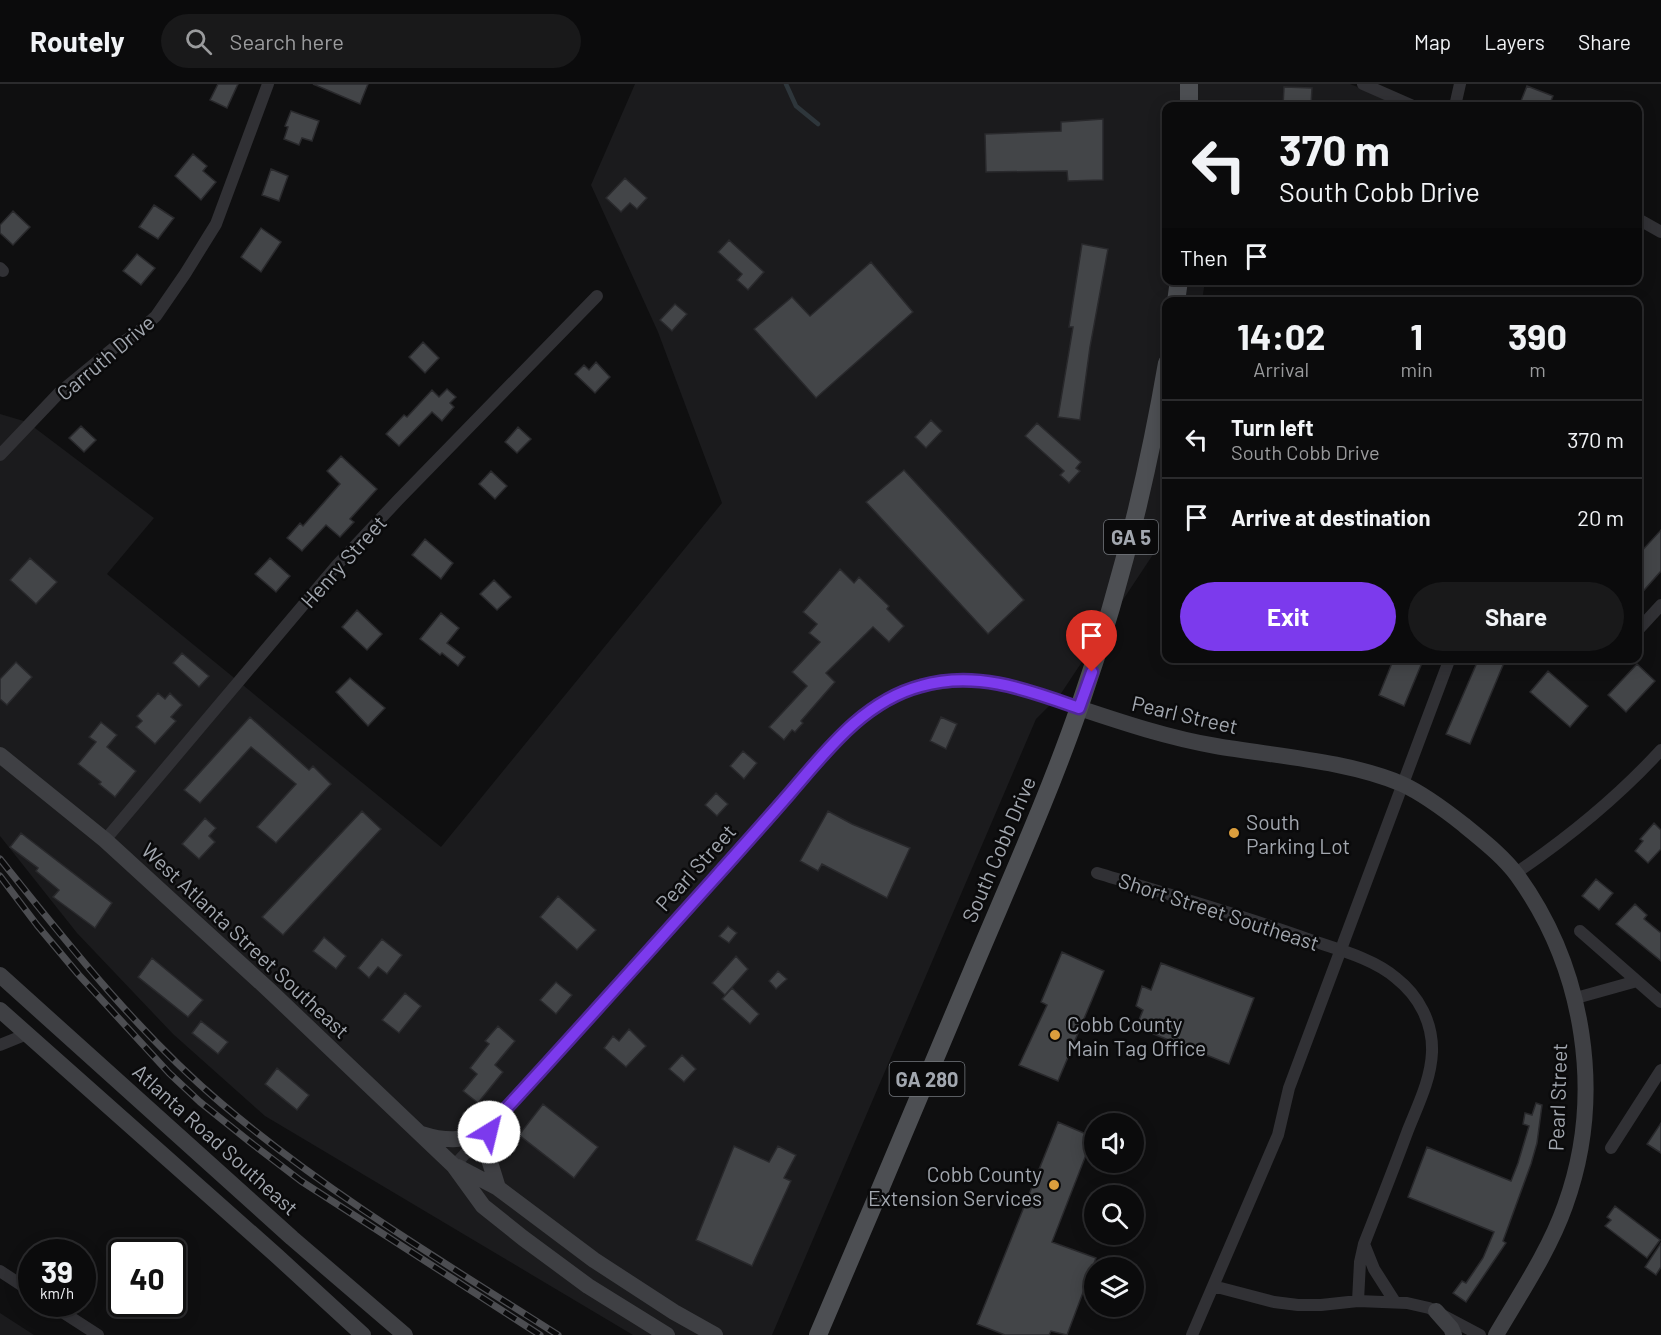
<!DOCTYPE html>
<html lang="en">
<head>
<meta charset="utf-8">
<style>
	:root { --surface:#0b0b0c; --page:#19191a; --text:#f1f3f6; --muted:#9a9b9d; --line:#2b2b2d; --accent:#7c3aed }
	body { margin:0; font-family:Barlow,sans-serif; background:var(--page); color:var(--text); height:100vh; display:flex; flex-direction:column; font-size:22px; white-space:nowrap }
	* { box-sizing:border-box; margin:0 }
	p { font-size:20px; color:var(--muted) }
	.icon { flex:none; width:33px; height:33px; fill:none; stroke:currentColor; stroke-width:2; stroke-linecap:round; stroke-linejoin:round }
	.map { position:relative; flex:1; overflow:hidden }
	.drawer { position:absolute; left:1162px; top:213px; width:480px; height:366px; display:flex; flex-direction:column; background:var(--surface); border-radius:12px; box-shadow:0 3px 15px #0003,0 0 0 2px var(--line) }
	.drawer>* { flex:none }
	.guide { position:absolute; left:1162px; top:18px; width:480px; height:183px; border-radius:12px; box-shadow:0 3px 15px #0003,0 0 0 2px var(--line); background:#0b0b0c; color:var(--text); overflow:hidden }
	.controls { position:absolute; left:1084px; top:1029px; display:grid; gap:12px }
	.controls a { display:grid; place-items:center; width:60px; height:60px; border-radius:50%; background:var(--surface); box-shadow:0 3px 15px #0003,0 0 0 2px var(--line); font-size:30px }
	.speed { position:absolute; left:18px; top:1155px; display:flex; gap:12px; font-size:30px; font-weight:700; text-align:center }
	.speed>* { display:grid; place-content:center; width:78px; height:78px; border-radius:50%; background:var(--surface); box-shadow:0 3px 15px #0003,0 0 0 2px var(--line); line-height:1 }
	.speed small { font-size:15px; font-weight:400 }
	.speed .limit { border:3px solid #111; border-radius:9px; background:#fff; color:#111 }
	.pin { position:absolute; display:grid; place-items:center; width:51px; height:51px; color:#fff; margin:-62px -26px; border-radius:50% 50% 50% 0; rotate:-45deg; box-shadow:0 0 6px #0007 }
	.pin .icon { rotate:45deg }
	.me { position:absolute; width:66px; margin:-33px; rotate:36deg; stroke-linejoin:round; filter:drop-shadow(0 0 4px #0008) }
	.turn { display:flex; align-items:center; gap:21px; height:126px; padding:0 18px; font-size:27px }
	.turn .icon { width:78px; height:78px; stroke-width:2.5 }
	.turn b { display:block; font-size:42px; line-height:51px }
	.then { display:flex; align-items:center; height:57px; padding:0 18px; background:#0003; gap:12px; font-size:22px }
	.eta { display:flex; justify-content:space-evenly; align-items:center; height:102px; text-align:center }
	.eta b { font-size:36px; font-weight:700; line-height:42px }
	.action { display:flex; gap:12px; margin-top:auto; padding:12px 18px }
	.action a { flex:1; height:69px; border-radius:36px; background:var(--accent); color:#fff; font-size:24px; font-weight:700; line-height:69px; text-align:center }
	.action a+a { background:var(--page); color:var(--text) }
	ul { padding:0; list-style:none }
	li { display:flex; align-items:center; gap:18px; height:78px; padding:0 18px; border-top:2px solid var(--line) }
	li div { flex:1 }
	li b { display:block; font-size:22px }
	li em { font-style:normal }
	header { display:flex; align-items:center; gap:36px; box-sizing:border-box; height:84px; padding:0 30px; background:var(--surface); border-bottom:2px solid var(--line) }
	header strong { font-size:28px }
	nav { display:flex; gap:33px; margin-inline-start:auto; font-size:21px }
	.search { width:420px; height:54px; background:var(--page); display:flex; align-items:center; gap:15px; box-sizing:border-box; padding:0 21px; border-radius:33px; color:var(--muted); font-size:22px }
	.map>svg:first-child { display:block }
	.built { fill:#1b1b1d }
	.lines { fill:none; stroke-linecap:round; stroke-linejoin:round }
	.stream { stroke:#2e363b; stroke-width:4.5 }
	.building { fill:#434548; stroke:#29292c; stroke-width:1.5 }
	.street { stroke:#313135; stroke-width:12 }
	.secondary { stroke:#3f4044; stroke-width:16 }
	.primary { stroke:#4d4f53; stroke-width:18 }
	.rail-casing { stroke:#4c4d51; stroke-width:7 }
	.rail { stroke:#0a0a0b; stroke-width:4.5; stroke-dasharray:14; stroke-linecap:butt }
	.route-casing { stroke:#51269a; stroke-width:15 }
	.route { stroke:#7c3aed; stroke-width:10 }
	.poi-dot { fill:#db9e3d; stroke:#0a0a0b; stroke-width:2 }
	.labels { text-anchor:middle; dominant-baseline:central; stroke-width:5; stroke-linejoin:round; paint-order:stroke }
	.shield { fill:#0a0a0b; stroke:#74787e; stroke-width:1.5 }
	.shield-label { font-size:20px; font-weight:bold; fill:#a2a7af }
	.street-label { font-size:21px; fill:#a2a7af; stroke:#0a0a0b }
	.poi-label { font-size:21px; fill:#a2a7af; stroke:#0a0a0b; text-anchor:start }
</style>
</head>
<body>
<header>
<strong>Routely</strong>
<div class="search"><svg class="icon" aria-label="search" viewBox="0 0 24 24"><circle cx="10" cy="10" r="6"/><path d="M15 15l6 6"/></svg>Search here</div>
<nav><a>Map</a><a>Layers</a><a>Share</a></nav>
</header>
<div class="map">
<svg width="1661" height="1251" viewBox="0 0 1661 1251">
	<rect width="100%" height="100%" fill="#0f0f10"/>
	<path class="built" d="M635,0H1350L1405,22H1167V196L1205,197L1202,217L1167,218V413L1154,469L1060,611L1036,635L772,1251H633L265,1032L173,950L77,849L0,752V330L27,338L154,434L107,490L441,763L722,419L658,248L591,101Z
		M0,1229L34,1251H0Z"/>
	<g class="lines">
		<path class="stream" d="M786,0L796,22L818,40"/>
	</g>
	<path class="building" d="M218,0H238L227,24L210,16Z
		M313,0H368L360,20Z
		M1527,2L1553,12L1549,22H1519Z
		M1284,3L1312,4L1311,22H1283Z
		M291,27L319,37L312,57L302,54L299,61L284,55L288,43L285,42Z
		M1103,35V96L1068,97L1067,87L986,88L985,50L1061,47V38Z
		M193,70L207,82L203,87L216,98L201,116L175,92Z
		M271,85L288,92L279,117L262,111Z
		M625,94L647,114L637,125L630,119L621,128L606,114Z
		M154,121L174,134L158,155L139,143Z
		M13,127L30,143L13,161L0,149V141Z
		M261,144L281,158L261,188L241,173Z
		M729,156L764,188L748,206L737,196L742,190L718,168Z
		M1082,160L1108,165L1090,263L1080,336L1058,333L1073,243H1069Z
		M137,170L155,184L141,201L123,187Z
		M871,178L913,228L816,314L754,245L792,213L810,232Z
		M675,220L687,230L672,247L660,236Z
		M423,258L439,274L425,289L409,273Z
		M596,278L610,293L595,309L575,290L584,281L589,286Z
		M447,305L456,313L450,319L454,323L442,337L432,328L399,362L386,350L404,331L407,333L432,306L439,313Z
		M931,336L942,347L926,364L915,353Z
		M1037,339L1081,378L1076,384L1080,387L1069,399L1060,391L1064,387L1025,352Z
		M81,342L96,356L84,368L69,354Z
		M518,343L531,355L517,369L505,358Z
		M341,372L377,405L350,435L354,438L340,453L326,441L302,467L287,454L300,439L303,442L340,400L327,387Z
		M904,386L1024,516L988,550L866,418Z
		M491,387L507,402L495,415L479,400Z
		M1661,446V487L1638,513V471Z
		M425,455L453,479L441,495L412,471Z
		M30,474L57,498L36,520L10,496Z
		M270,474L290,492L276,508L255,490Z
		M840,485L854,499L859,493L889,522L887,525L904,542L889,558L873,543L826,589L835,598L801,637L803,639L795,648L792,646L784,656L769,643L807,602L792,588L820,558L809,549L817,540L803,528Z
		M494,496L511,513L497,526L480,510Z
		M357,526L382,550L367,566L342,543Z
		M441,529L459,544L447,559L465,573L458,582L442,569L440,571L420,555Z
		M182,569L209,592L199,603L173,579Z
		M1394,574H1424L1404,622L1379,611Z
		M1479,574H1506L1470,660L1446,650Z
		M16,578L32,593L7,621L0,615V595Z
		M1637,580L1655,597L1626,628L1608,611Z
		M1548,587L1588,622L1570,643L1530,608Z
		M350,594L385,624L368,642L336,608Z
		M158,609L165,615L170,609L182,621L171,633L176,637L155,660L136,643L142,637L137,632Z
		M250,633L309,686L313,682L331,700L276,759L257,743L296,700L251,663L200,719L184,706Z
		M941,633L957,640L946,665L930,657Z
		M101,638L117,651L107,663L136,687L115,713L99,700L101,698L78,680L96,658L89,653Z
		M743,667L757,679L744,695L730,682Z
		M716,709L728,720L717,732L705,721Z
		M362,727L381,745L283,851L262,833Z
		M828,727L852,740L910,764L887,814L822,780L818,787L800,777Z
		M205,734L216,744L209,752L215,758L199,775L182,760Z
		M1654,739L1661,746V765L1648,779L1635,767L1643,757L1640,755Z
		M21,749L112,819L95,844L53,813L59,806L36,787L38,784L10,763Z
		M1596,795L1613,809L1599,826L1582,812Z
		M558,812L596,846L577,866L540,833Z
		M1635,820L1647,831L1644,835L1661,849V877L1616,840Z
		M728,842L737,849L729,859L719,852Z
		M324,853L346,872L336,885L313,867Z
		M382,855L402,871L387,890L378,883L369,894L358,884Z
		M1062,868L1104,887L1058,997L1019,981L1047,921L1041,918Z
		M736,872L748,885L725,911L712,899Z
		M152,874L203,916L188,933L138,893Z
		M1161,879L1254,914L1229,980L1136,943L1143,926L1136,922L1142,902L1151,906Z
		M778,887L787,895L776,905L769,897Z
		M556,898L572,911L556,930L540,916Z
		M732,904L759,930L750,940L722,915Z
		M405,909L421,922L399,949L382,936Z
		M201,937L228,958L218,970L192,949Z
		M498,942L515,957L495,981L503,988L478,1019L463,1007L477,990L470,984L489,960L485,957Z
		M629,945L646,962L626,983L604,964L613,952L619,957Z
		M682,971L696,985L684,998L669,985Z
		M277,984L309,1011L297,1026L265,1000Z
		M1536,1019L1542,1021L1537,1059L1531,1080L1503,1157L1506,1159L1466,1218L1453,1209L1462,1197L1466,1199L1483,1174L1494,1148L1408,1113L1427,1063L1511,1097L1518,1079L1529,1042L1523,1040L1525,1029L1532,1031Z
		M543,1020L598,1063L574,1094L519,1051Z
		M1058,1038L1093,1053L1052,1158L1096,1174L1067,1251L1051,1247L1049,1251H1005L977,1240Z
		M1661,1039V1069L1647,1060Z
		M734,1062L769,1078L778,1062L796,1071L784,1094L791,1097L752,1182L696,1156Z
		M1615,1122L1660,1156L1647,1174L1605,1142L1611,1136L1607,1133Z
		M1661,1159V1183L1656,1191L1645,1183Z"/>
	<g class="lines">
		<path class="street" d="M1363,0L1413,22
			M1455,22L1460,0
			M1638,135L1661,148
			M0,184L3,187
			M0,371L59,309L115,263L137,249L156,232L185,190L216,140L268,0
			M1638,546L1661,521
			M105,756L337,481L398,416L597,212
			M1097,789C1170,811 1242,831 1313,857C1340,866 1374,875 1396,894C1419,912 1433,939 1432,968C1431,995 1418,1021 1408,1046C1394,1084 1379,1122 1364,1160L1360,1178L1358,1217
			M1516,789C1569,753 1617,714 1661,666
			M1580,847L1637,897
			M1576,914L1637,897L1661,918
			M0,961L27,950
			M1611,1064L1661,986
			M454,1082L743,763L830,663L858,635L875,623L899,610L921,602L966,596L1006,600L1079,624
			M1364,1160L1374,1185L1395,1218
			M0,1187L32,1208
			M1213,1202L1274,1218L1298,1221H1321L1358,1217L1407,1219L1429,1224L1480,1251
			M50,1220L98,1251
			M1192,1251L1278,1051L1289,1004L1450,574"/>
		<path class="secondary" d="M1079,624C1124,639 1169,654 1216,662C1274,672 1349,677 1402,700C1424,710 1445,726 1464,741C1482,756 1503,772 1517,791C1585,885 1605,1012 1565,1122C1549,1167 1520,1210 1496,1251
			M0,671L105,756L269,906L454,1082L483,1122L523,1154L588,1202L667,1251
			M0,891L292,1154L405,1251
			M0,926L277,1172L363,1251
			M490,1042L488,1072L498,1104
			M422,1050C444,1057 463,1058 485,1047
			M458,1083L498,1104L594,1176L674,1228L715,1251
			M1436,1227L1451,1244L1454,1251"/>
		<path class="primary" d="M1189,0V22
			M1176,218L1179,196
			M818,1251C870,1130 921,1008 972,887C1009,799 1049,711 1080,621C1119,509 1147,395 1167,279"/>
		<g class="rail-casing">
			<path id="rail" d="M0,775C68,860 138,949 222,1020C326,1108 443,1178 558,1251
				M0,792L37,841L78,890L169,989L200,1018L250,1058L301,1097L540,1251"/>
		</g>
		<use href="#rail" class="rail"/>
	</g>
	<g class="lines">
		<g class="route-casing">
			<path id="route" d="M489,1048L490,1042C565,961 638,879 712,797C738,768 764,739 790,709C827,666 864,617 921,602C976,586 1028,606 1079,624L1092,588"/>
		</g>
		<use href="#route" class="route"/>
	</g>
	<g class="poi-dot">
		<circle cx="1234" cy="749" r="6"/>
		<circle cx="1055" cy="951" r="6"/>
		<circle cx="1054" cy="1101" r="6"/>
	</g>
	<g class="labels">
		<g class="shield">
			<rect x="1104" y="436" width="54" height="34" rx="4.5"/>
			<rect x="889.5" y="978" width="75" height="34" rx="4.5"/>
		</g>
		<g class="shield-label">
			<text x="1131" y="453">GA 5</text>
			<text x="927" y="995">GA 280</text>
		</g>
		<g class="street-label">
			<text transform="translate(105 273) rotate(-40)">Carruth Drive</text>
			<text transform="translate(343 477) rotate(-48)">Henry Street</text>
			<text transform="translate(1185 630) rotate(13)">Pearl Street</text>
			<text transform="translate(998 765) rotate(-67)">South Cobb Drive</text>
			<text transform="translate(695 783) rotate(-48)">Pearl Street</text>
			<text transform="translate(1219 827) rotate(18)">Short Street Southeast</text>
			<text transform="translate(246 856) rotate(43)">West Atlanta Street Southeast</text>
			<text transform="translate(1557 1013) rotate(-88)">Pearl Street</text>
			<text transform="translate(216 1055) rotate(42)">Atlanta Road Southeast</text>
		</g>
		<g class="poi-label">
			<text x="1246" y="737">South<tspan x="1246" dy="24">Parking Lot</tspan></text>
			<text x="1067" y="939">Cobb County<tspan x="1067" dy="24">Main Tag Office</tspan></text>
			<text x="1042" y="1089" text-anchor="end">Cobb County<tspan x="1042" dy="24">Extension Services</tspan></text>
		</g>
	</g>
</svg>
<div class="controls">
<a><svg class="icon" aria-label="sound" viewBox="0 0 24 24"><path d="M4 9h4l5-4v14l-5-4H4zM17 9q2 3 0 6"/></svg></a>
<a><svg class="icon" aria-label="search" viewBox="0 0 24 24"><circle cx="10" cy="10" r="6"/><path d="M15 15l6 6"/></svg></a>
<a><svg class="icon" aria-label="layers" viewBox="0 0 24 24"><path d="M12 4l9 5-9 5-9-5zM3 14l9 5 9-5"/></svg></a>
</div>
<div class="speed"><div>39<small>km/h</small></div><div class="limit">40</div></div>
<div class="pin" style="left:1092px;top:588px;background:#d93025"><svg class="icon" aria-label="arrive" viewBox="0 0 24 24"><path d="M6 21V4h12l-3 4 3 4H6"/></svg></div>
<svg class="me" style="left:489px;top:1048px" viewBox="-20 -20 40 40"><circle r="19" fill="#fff"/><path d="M0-13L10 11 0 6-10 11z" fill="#7c3aed"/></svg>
<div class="guide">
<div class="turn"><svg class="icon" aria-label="left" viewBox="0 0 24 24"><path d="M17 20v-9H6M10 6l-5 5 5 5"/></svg><div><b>370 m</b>South Cobb Drive</div></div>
<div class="then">Then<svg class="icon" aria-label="arrive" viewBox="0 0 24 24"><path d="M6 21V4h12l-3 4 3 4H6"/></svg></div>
</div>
<section class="drawer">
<div class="eta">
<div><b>14:02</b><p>Arrival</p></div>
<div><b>1</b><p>min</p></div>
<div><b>390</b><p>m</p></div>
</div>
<ul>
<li><svg class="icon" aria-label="left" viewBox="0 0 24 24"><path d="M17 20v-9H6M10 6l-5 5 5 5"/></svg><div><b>Turn left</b><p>South Cobb Drive</p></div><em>370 m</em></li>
<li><svg class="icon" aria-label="arrive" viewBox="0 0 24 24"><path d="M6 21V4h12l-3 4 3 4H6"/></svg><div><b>Arrive at destination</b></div><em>20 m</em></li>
</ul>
<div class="action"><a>Exit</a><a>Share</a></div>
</section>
</div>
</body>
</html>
